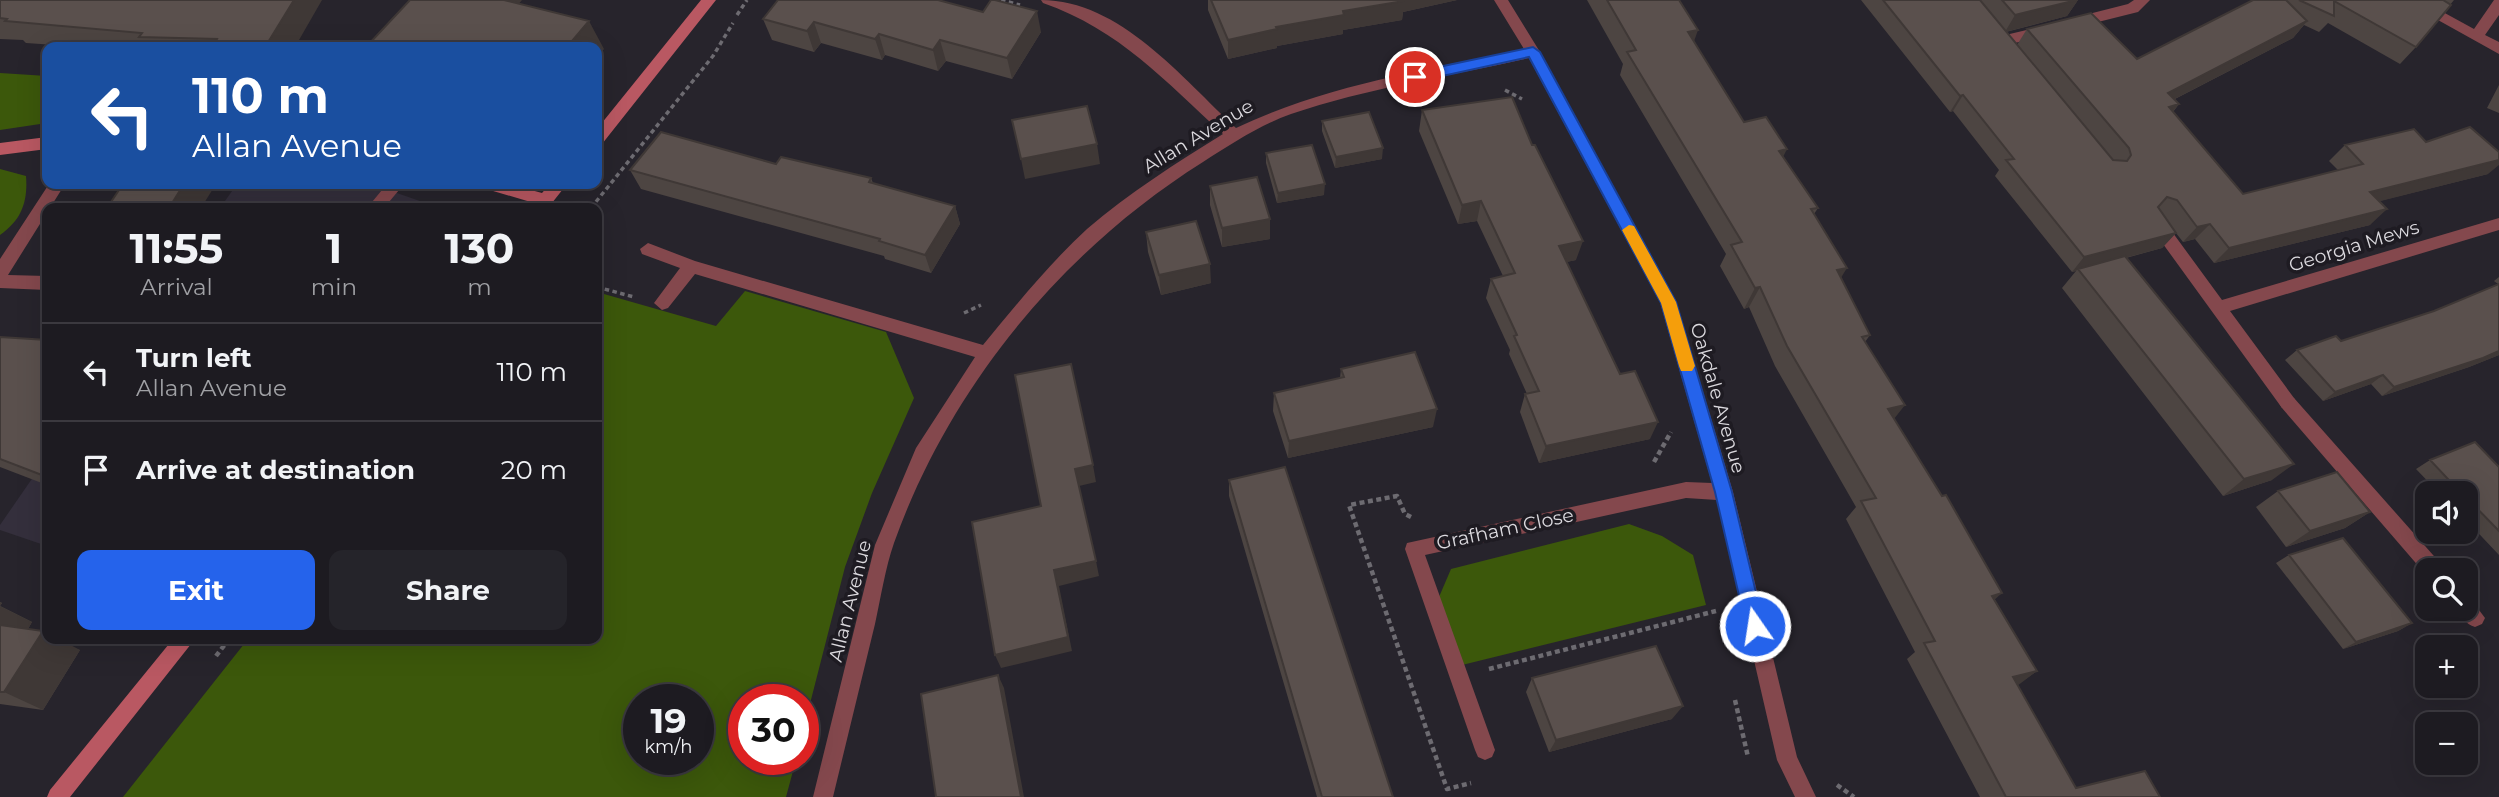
<!DOCTYPE html>
<html lang="en">
<head>
<meta charset="utf-8">
<style>
	:root { --surface:#1d1b21; --page:#25242a; --text:#f1f3f6; --muted:#a0a1a5; --line:#3b393f; --accent:#2563eb }
	body { margin:0; font-family:Montserrat,sans-serif; background:var(--page); color:var(--text); height:100vh; display:flex; flex-direction:column; font-size:26px; white-space:nowrap }
	* { box-sizing:border-box; margin:0 }
	p { font-size:23px; color:var(--muted) }
	.icon { flex:none; width:38px; height:38px; fill:none; stroke:currentColor; stroke-width:2; stroke-linecap:round; stroke-linejoin:round }
	.map { position:relative; flex:1; overflow:hidden }
	.panel { position:absolute; left:42px; top:203px; width:560px; height:441px; display:flex; flex-direction:column; background:var(--surface); border-radius:14px; box-shadow:0 7px 28px #0002,0 0 0 2px var(--line) }
	.panel>* { flex:none }
	.guide { position:absolute; left:42px; top:42px; width:560px; height:147px; border-radius:14px; box-shadow:0 7px 28px #0002,0 0 0 2px var(--line); background:#1a4fa0; color:#fff; overflow:hidden }
	.tools { position:absolute; left:2415px; top:481px; display:grid; gap:14px }
	.tools a { display:grid; place-items:center; width:63px; height:63px; border-radius:14px; background:var(--surface); box-shadow:0 7px 28px #0002,0 0 0 2px var(--line); font-size:35px }
	.speed { position:absolute; left:623px; top:684px; display:flex; gap:14px; font-size:35px; font-weight:700; text-align:center }
	.speed>* { display:grid; place-content:center; width:91px; height:91px; border-radius:50%; background:var(--surface); box-shadow:0 7px 28px #0002,0 0 0 2px var(--line); line-height:1 }
	.speed small { font-size:18px; font-weight:400 }
	.speed .limit { border:10px solid #d22; background:#fff; color:#111 }
	.pin { position:absolute; display:grid; place-items:center; width:60px; height:60px; color:#fff; margin:-30px; border:4px solid #fff; border-radius:50%; box-shadow:0 2px 7px #0007 }
	.me { position:absolute; width:77px; margin:-38px; rotate:347deg; stroke-linejoin:round; filter:drop-shadow(0 0 5px #0008) }
	.turn { display:flex; align-items:center; gap:24px; height:147px; padding:0 35px; font-size:32px }
	.turn .icon { width:91px; height:91px; stroke-width:2.5 }
	.turn b { display:block; font-size:49px; line-height:60px }
	.eta { display:flex; justify-content:space-evenly; align-items:center; height:119px; text-align:center }
	.eta b { font-size:42px; font-weight:700; line-height:49px }
	.button { display:flex; gap:14px; margin-top:auto; padding:14px 35px }
	.button a { flex:1; height:80px; border-radius:14px; background:var(--accent); color:#fff; font-size:28px; font-weight:700; line-height:80px; text-align:center }
	.button a+a { background:var(--page); color:var(--text) }
	ul { padding:0; list-style:none }
	li { display:flex; align-items:center; gap:21px; height:98px; padding:0 35px; border-top:2px solid var(--line) }
	li div { flex:1 }
	li b { display:block; font-size:26px }
	li em { font-style:normal }
	.map>svg:first-child { display:block }
	.built { fill:#342f3c }
	.green { fill:#3c580b; fill-rule:evenodd }
	.lines { fill:none; stroke-linecap:round; stroke-linejoin:round }
	.path-far1 { stroke:#6d6b71; stroke-width:3.5; stroke-dasharray:4.5 3.5; stroke-linecap:butt }
	.path { stroke:#6d6b71; stroke-width:4.5; stroke-dasharray:5 3.5; stroke-linecap:butt }
	.lane { fill:#84484d; fill-rule:evenodd }
	.street { fill:#84484d; fill-rule:evenodd }
	.secondary { fill:#b95862; fill-rule:evenodd }
	.wall { fill:#4d4542 }
	.shaded-wall { fill:#3f3836 }
	.building { fill:#5a504d; stroke:#3f3836; stroke-width:2 }
	.route { fill:#2563eb; stroke:#184099; stroke-width:2 }
	.slow { fill:#f59e0b }
	.labels { text-anchor:middle; dominant-baseline:central; stroke-width:7; stroke-linejoin:round; paint-order:stroke }
	.street-label { font-size:19px; fill:#dbd9de; stroke:#1e1b22 }
</style>
</head>
<body>
<div class="map">
<svg width="2499" height="797" viewBox="0 0 2499 797">
	<rect width="100%" height="100%" fill="#27242c"/>
	<path class="built" d="M237,184H371L440,208H220Z
		M47,457V546L0,530V525Z"/>
	<path class="green" d="M0,73L47,76V123L0,130Z
		M0,169L26,176C28,201 22,220 0,235Z
		M745,291L886,332L914,398L872,493L845,567L803,731V700H744V760H796L786,797H123L248,639H597V292L716,326ZM639,700H698V760H639Z
		M1629,524L1662,536L1693,555L1706,605L1462,665L1439,597L1451,569Z"/>
	<g class="lines">
		<path class="path-far1" d="M1001,0L1020,5
			M737,15L747,0
			M1505,90L1522,99
			M591,208L713,56L733,23
			M597,287L634,297
			M964,313L981,305"/>
		<path class="path" d="M1654,462L1671,432
			M1411,517L1405,514L1397,496L1349,505L1447,789L1471,783
			M216,656L229,639
			M1489,669L1716,611
			M1735,700L1748,757
			M1837,785L1854,797"/>
		<path class="lane" d="M387,184H404L384,208H367Z
			M2288,396L2294,398L2441,564L2443,570H2427V576L2282,408L2279,403L2282,398Z
			M2466,599L2473,602L2485,618L2482,624L2475,627C2466,624 2461,618 2457,609H2466Z"/>
		<path class="street" d="M1041,0C1120,0 1182,78 1236,128C1326,85 1427,70 1524,49L1494,0H1508L1540,52L1676,302L1733,492L1797,757L1816,797H1795L1777,760L1717,500L1686,498L1425,555L1495,750L1492,757L1485,760L1478,757L1475,750L1405,549L1407,543L1686,482L1712,483L1660,302L1529,58C1450,76 1367,88 1291,114C1260,125 1231,144 1203,162C1063,250 950,386 894,543C885,569 881,597 875,624C861,682 847,739 833,797H813L875,545L916,448L975,357L695,274L668,308L662,310L654,303L680,268L642,254L640,249L648,243L695,261L983,345C1016,305 1049,264 1087,229C1129,193 1176,163 1223,134C1165,81 1120,30 1043,3Z
			M2134,0H2150L2138,12L2074,28L2067,23L2069,19L2128,4Z
			M2402,0H2421L2474,29L2494,0H2499V15L2485,35L2499,42V54Z
			M2044,26L2051,31L2049,35L2002,46L1995,41L1997,37Z
			M49,184H65L8,275L47,276V290L0,288V259Z
			M2156,216L2162,218L2222,300L2499,218V230L2230,311L2294,398L2297,403L2294,408H2282L2150,226L2148,222L2150,218Z"/>
		<path class="secondary" d="M701,0H716L602,144L597,146V129Z
			M47,137V149L0,155V143Z
			M481,184H509L542,193L550,184H567L548,208H531L534,203L483,188Z
			M173,639H195L70,797H47L50,790Z"/>
	</g>
	<path class="wall" d="M0,0L295,47H84L26,43L23,40L0,39Z
		M1208,0H1457L1403,12L1402,20L1343,30V34L1277,46V48L1228,59L1208,10Z
		M1587,0H1679L1694,42L1744,122L1783,156L1818,208L1814,214L1841,278L1870,335L1865,342L1894,419L1995,600L2037,671L2017,685L2076,788L2160,797H1980L1907,659L1915,652L1846,519L1856,507L1775,366L1749,307L1744,309L1720,266L1726,254L1620,75L1623,64Z
		M1861,0H2078L2067,16L2006,32L2017,45L2027,29L2137,59L2253,0H2454L2416,47L2400,64L2328,23L2319,32L2304,25L2293,38L2175,99L2179,104L2173,112L2243,194L2338,170L2329,161L2345,145L2426,142L2488,174L2379,201L2370,225L2214,263L2195,239L2183,242L2176,233L2162,248L2126,258L2272,480L2223,496L2062,288L2076,271L2072,272L1995,176L1999,170L1953,111L1950,112Z
		M763,19L1041,32L1012,79L946,61L938,71L885,55L882,60L821,43L814,52L772,40Z
		M2499,85V113L2487,108Z
		M1422,110L1576,260L1566,262L1650,439L1539,463L1520,412L1525,394H1527L1509,354L1510,350L1486,298L1491,279L1503,276L1477,221L1458,224L1419,131Z
		M1322,121L1382,159L1335,168L1322,131Z
		M1266,153L1324,195L1277,203L1266,163Z
		M776,164L871,178L873,183L955,206L960,224L931,273L885,259L884,256L641,189L630,170Z
		M1210,186L1270,239L1222,247L1210,205Z
		M1146,232L1211,283L1161,295L1148,252Z
		M2499,277V355L2469,367L2382,396L2371,384L2323,401L2285,360L2297,350L2341,341L2434,311L2498,284L2494,281Z
		M0,337L47,340V485L0,467Z
		M1341,369L1433,427L1288,458L1273,411L1274,393L1340,378Z
		M2430,460L2499,467V555L2466,520V494H2440L2416,469Z
		M1229,480L1393,797H1317L1229,496Z
		M2278,491L2370,512L2345,528L2286,547L2256,507Z
		M2289,555L2412,623L2398,631L2343,649L2276,563Z
		M0,602L2,603L0,606L32,622L28,629L43,631L47,633V639L80,650L43,710L0,704Z
		M1532,678L1672,719L1549,752L1526,692Z"/>
	<path class="shaded-wall" d="M294,0H322L295,47H270L267,44Z
		M488,0H522L502,24Z
		M1401,0H1457L1403,12L1402,20L1343,30V34L1277,46V48L1228,59V40L1276,27L1343,11Z
		M2078,0L2067,16L2005,32L2015,15Z
		M1037,11L1041,32L1012,79L1007,58Z
		M589,21L604,49L597,58V47H567Z
		M2307,21L2293,38L2155,109L2168,93Z
		M814,22L821,43L814,52L807,31Z
		M1698,30L1690,53L1688,32Z
		M879,34L885,55L882,60L875,39Z
		M940,40L946,61L938,71L933,50Z
		M1963,95L1953,111L1950,112L1960,96Z
		M2179,104L2166,120L2169,107Z
		M1097,144L1100,164L1025,179L1021,159Z
		M1383,148L1382,159L1335,168L1336,157Z
		M1787,149L1776,171L1779,151Z
		M2499,160V165L2488,174L2353,208L2370,192Z
		M184,184H216L201,208H169Z
		M1325,184L1324,195L1277,203L1278,193Z
		M1481,201L1477,221L1458,224L1462,205Z
		M955,206L960,224L931,273L925,255Z
		M2387,209L2370,225L2214,263L2229,248Z
		M1270,219V239L1222,247V228Z
		M2210,224L2195,239L2183,242L2197,227Z
		M2176,233L2162,248L2079,270L2078,269L2076,271L2072,272L2084,257Z
		M1583,241L1576,260L1553,265L1559,246Z
		M1210,264L1211,283L1161,295L1159,275Z
		M1847,268L1834,289L1837,270Z
		M1760,287L1749,307L1744,309L1755,288Z
		M2499,351V355L2469,367L2382,396L2394,387Z
		M2383,375L2371,384L2323,401L2335,392Z
		M1905,405L1890,424L1888,409Z
		M1437,409L1433,427L1288,458L1289,441Z
		M1658,422L1650,439L1539,463L1546,446Z
		M2294,464L2272,480L2223,496L2244,479Z
		M1093,465L1096,482L1079,486L1075,469Z
		M2370,512L2345,528L2286,547L2310,531Z
		M1096,561L1099,576L1059,586L1072,651L1001,668L995,655L1054,570Z
		M2002,593L1983,610L1992,596Z
		M0,602L2,603L0,606L32,622L20,642L0,632Z
		M2412,623L2398,631L2343,649L2356,642Z
		M43,631L47,633V639H59L80,650L43,710L4,692Z
		M2037,671L2017,686L2013,677Z
		M998,675L1004,688L1024,797H1021Z
		M1683,706L1672,719L1549,752L1556,740Z"/>
	<path class="building" d="M0,0H294L267,44L215,43L217,39L139,37L142,33L5,21L7,19L0,18Z
		M410,0H504L589,21L567,47H366Z
		M778,0H938L983,12L991,0H995L1037,11L1007,58L940,40L933,50L879,34L875,39L814,22L807,31L763,19Z
		M1211,0H1404V1L1343,11L1344,15L1276,27L1277,29L1228,40Z
		M1607,0H1679L1698,30L1688,32L1744,122L1766,117L1787,149L1779,151L1818,208L1811,209L1847,268L1837,270L1870,335L1862,337L1905,405L1888,409L1942,496L1946,495L2002,593L1992,596L2037,671L2013,677L2076,788L2145,771L2160,797H2006L1924,643L1935,641L1861,501L1876,498L1787,346L1760,287L1755,288L1731,245L1742,242L1627,52L1636,50Z
		M1883,0H1980L2113,160L2127,161L2131,155L2129,148L2027,29L2091,13L2137,59L2253,0H2286L2307,21L2168,93L2179,104L2169,107L2243,194L2363,164L2345,145L2414,129L2426,142L2470,127L2499,152V160L2370,192L2387,209L2229,248L2210,224L2197,227L2177,200L2167,197L2158,207L2176,233L2084,257L2006,160L2014,159L1963,95L1960,96Z
		M2002,0H2077L2015,15Z
		M2299,0H2443L2451,5L2416,47L2334,1V16Z
		M1512,97L1532,145H1535L1583,241L1559,246L1620,374L1635,371L1658,422L1546,446L1525,394L1539,391L1514,336L1517,335L1491,279L1515,273L1481,201L1462,205L1422,110Z
		M1087,106L1097,144L1021,159L1012,120Z
		M1369,112L1383,148L1336,157L1322,121Z
		M661,132L776,164L781,157L871,178L869,182L955,206L925,255L879,241L880,239L630,170Z
		M1312,145L1325,184L1278,193L1266,153Z
		M1257,177L1270,219L1222,228L1210,186Z
		M123,184H184L169,208H107Z
		M1196,221L1210,264L1159,275L1146,232Z
		M2125,256L2294,464L2244,479L2078,269Z
		M2499,284V351L2483,358L2394,387L2383,375L2335,392L2297,350L2336,336L2341,341L2434,311Z
		M0,337L47,340V477L0,459Z
		M1415,352L1437,409L1289,441L1274,393L1344,377L1341,369Z
		M1071,364L1093,465L1075,469L1096,561L1054,570L1068,637L995,655L972,522L1041,506L1015,375Z
		M2475,442L2499,467V531L2466,497V494H2462L2430,460Z
		M1285,467L1393,797H1322L1229,480Z
		M2337,472L2370,512L2310,531L2278,491Z
		M2343,538L2412,623L2356,642L2289,555Z
		M0,625L43,631L4,692H0Z
		M1656,646L1683,706L1556,740L1532,678Z
		M998,675L1021,797H936L921,694Z"/>
	<path class="route" d="M1533,47L1540,52L1676,302L1732,492L1764,626L1761,632L1755,634L1749,632L1746,626L1715,492L1661,303L1529,57L1415,82L1408,77L1415,72Z"/>
	<path class="slow" d="M1629,225L1634,226L1676,302L1695,366L1692,371H1681L1679,366L1661,303L1622,230Z"/>
	<g class="labels">
		<g class="street-label">
			<text transform="translate(1198 136) rotate(-31)">Allan Avenue</text>
			<text transform="translate(2354 246) rotate(-17)">Georgia Mews</text>
			<text transform="translate(1718 398) rotate(74)">Oakdale Avenue</text>
			<text transform="translate(1505 529) rotate(-12)">Grafham Close</text>
			<text transform="translate(850 601) rotate(-76)">Allan Avenue</text>
		</g>
	</g>
</svg>
<div class="tools">
<a><svg class="icon" aria-label="sound" viewBox="0 0 24 24"><path d="M4 9h4l5-4v14l-5-4H4zM17 9q2 3 0 6"/></svg></a>
<a><svg class="icon" aria-label="search" viewBox="0 0 24 24"><circle cx="10" cy="10" r="6"/><path d="M15 15l6 6"/></svg></a>
<a>+</a>
<a>−</a>
</div>
<div class="speed"><div>19<small>km/h</small></div><div class="limit">30</div></div>
<div class="pin" style="left:1415px;top:77px;background:#d93025"><svg class="icon" aria-label="arrive" viewBox="0 0 24 24"><path d="M6 21V4h12l-3 4 3 4H6"/></svg></div>
<svg class="me" style="left:1755px;top:626px" viewBox="-20 -20 40 40"><circle r="17" fill="#2563eb" stroke="#fff" stroke-width="3"/><path d="M0-11L8 9 0 5-8 9z" fill="#fff"/></svg>
<div class="guide">
<div class="turn"><svg class="icon" aria-label="left" viewBox="0 0 24 24"><path d="M17 20v-9H6M10 6l-5 5 5 5"/></svg><div><b>110 m</b>Allan Avenue</div></div>
</div>
<section class="panel">
<div class="eta">
<div><b>11:55</b><p>Arrival</p></div>
<div><b>1</b><p>min</p></div>
<div><b>130</b><p>m</p></div>
</div>
<ul>
<li><svg class="icon" aria-label="left" viewBox="0 0 24 24"><path d="M17 20v-9H6M10 6l-5 5 5 5"/></svg><div><b>Turn left</b><p>Allan Avenue</p></div><em>110 m</em></li>
<li><svg class="icon" aria-label="arrive" viewBox="0 0 24 24"><path d="M6 21V4h12l-3 4 3 4H6"/></svg><div><b>Arrive at destination</b></div><em>20 m</em></li>
</ul>
<div class="button"><a>Exit</a><a>Share</a></div>
</section>
</div>
</body>
</html>
